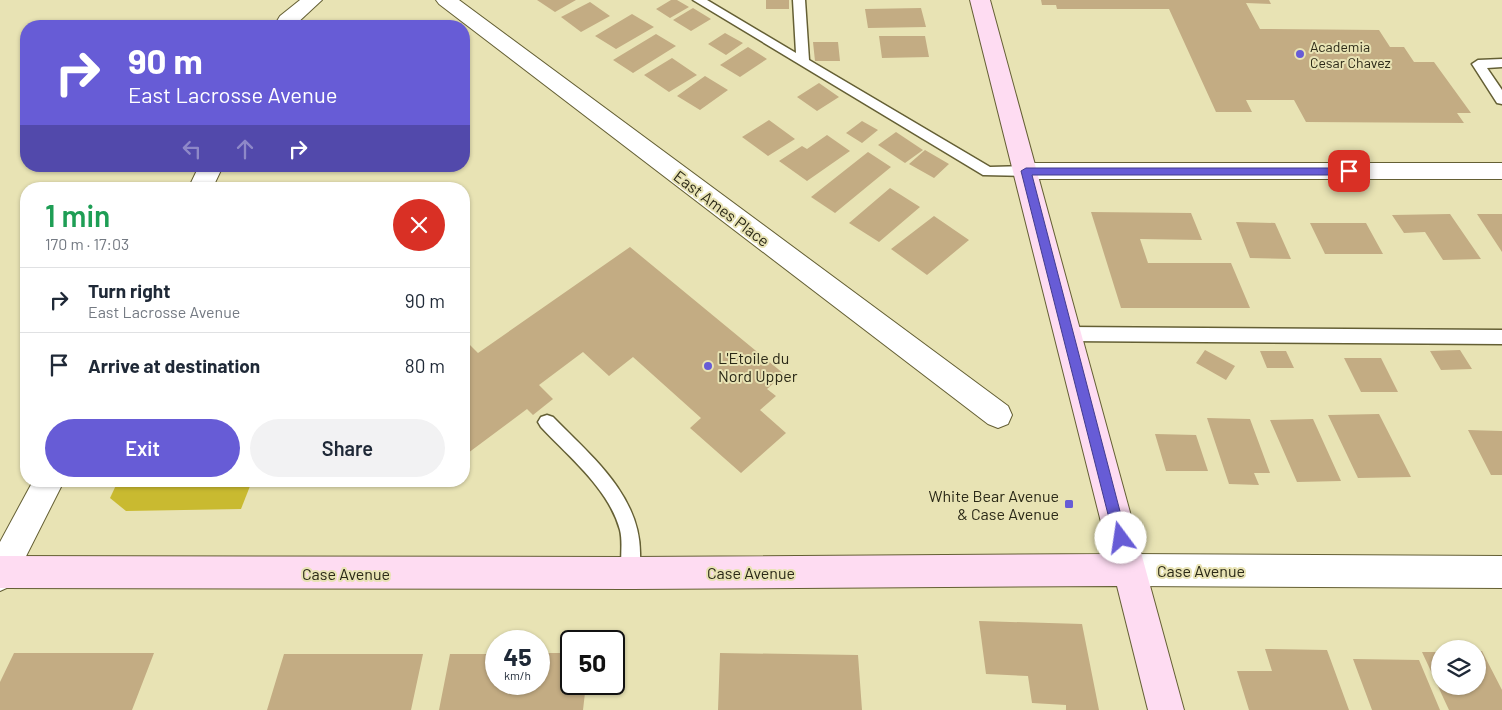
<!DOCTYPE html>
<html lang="en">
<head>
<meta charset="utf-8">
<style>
	:root { --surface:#fff; --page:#f2f2f3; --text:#1f2937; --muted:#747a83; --line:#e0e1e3; --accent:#675cd6 }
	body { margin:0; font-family:Barlow,sans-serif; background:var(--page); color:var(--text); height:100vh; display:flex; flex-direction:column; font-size:19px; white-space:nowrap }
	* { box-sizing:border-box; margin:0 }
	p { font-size:16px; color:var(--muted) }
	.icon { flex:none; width:28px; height:28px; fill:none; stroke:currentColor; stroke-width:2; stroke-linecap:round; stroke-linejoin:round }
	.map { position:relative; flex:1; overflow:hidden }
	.sheet { position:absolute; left:20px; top:182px; width:450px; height:305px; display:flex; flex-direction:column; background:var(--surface); border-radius:20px; box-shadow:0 1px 4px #0004 }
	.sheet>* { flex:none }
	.banner { position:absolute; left:20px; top:20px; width:450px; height:152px; border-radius:20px; box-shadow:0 1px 4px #0004; background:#675cd6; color:#fff; overflow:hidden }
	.tools { position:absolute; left:1431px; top:640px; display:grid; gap:10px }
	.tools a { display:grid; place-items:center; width:55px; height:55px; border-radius:50%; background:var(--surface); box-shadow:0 1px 4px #0004; font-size:25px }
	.speed { position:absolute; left:485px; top:630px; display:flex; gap:10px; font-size:25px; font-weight:700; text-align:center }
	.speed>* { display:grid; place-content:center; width:65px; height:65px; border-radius:50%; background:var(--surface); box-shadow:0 1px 4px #0004; line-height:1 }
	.speed small { font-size:12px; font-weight:400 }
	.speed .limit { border:2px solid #111; border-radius:8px; background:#fff; color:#111 }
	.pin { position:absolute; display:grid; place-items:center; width:42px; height:42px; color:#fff; margin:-21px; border-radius:10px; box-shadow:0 2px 8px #0006 }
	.me { position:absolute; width:55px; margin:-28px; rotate:346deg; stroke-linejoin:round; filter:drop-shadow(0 0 4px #0008) }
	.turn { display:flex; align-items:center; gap:18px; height:105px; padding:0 25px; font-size:22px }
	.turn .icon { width:65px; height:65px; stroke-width:2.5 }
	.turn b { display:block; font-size:35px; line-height:42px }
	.lanes { display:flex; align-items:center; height:48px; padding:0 25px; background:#0003; justify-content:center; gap:25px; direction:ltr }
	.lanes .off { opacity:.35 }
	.round { display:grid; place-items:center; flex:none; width:52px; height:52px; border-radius:26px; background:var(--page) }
	.head { display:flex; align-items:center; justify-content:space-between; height:85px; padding:0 25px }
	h1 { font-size:30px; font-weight:600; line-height:38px; color:#1e9e55 }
	.action { display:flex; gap:10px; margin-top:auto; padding:10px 25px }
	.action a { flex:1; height:58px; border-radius:30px; background:var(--accent); color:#fff; font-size:20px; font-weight:600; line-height:58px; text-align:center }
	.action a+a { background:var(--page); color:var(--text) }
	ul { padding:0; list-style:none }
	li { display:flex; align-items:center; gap:15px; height:65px; padding:0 25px; border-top:1px solid var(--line) }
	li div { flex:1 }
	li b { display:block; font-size:19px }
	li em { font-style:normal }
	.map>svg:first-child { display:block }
	.green { fill:#c9ba30 }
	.building { fill:#c3ac83 }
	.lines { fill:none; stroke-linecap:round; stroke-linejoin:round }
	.lane-casing { stroke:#645f34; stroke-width:3 }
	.street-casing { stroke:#645f34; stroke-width:2 }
	.secondary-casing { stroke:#645f34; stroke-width:2 }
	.lane { fill:#fff; fill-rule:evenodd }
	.street { fill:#fff; fill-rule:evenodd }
	.secondary { fill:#fedcf2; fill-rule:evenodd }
	.route { fill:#675cd6; stroke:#433c8b }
	.poi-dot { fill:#675cd6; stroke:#e8e3b4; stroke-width:2 }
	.labels { text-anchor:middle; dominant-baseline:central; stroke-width:4; stroke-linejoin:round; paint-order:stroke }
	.far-poi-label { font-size:14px; fill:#2b2917; stroke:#e8e3b4; text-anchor:start }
	.street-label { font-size:16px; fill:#2b2917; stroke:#e8e3b4 }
	.poi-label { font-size:16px; fill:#2b2917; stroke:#e8e3b4; text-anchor:start }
</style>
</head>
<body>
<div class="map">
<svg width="1502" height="710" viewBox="0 0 1502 710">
	<rect width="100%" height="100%" fill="#e8e3b4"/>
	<path class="green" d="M118,481H252L241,509L126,511L110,498Z"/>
	<path class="building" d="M537,0H576L555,12Z
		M671,0H677L689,7L670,18L656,9Z
		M766,0H789V9H766Z
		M1041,0H1269L1271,4L1246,3L1260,29L1379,30L1390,47H1404L1414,62H1434L1471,113H1457L1464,123L1306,122L1294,100H1246L1252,112H1216L1169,9H1057L1056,5H1042Z
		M590,2L610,16L581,32L561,17Z
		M693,8L711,19L691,31L673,20Z
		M921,8L926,27L868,28L865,9Z
		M632,14L654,27L616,49L595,36Z
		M725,33L743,43L726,55L708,44Z
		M656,34L676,46L633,73L613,60Z
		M879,36H925L929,57L882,58Z
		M813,42H838L840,61H815Z
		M748,47L767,59L740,77L720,65Z
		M672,58L697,75L669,92L644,75Z
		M705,76L728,90L700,110L677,96Z
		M819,83L839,97L817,111L797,97Z
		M769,120L795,139L768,156L742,137Z
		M862,121L878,130L862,143L846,133Z
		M896,132L923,150L905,163L878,145Z
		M827,135L850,151L807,181L779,161L802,146L807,149Z
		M925,150L949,164L934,178L909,164Z
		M868,152L891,167L835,213L811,197Z
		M890,188L920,207L879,242L849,223Z
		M1091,212L1191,213L1202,240L1140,239L1148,263H1231L1250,308H1121Z
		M1450,214L1481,259L1443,260L1425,232L1404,233L1392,215Z
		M1477,214H1502V252Z
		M934,216L969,240L927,275L891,249Z
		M1236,222L1275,223L1291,259L1250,258Z
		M1310,223H1366L1383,254H1325Z
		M630,247L784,374L767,389L776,396L760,410L786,433L741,473L690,428L701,418L633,357L609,376L583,352L539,385L553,399L533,415L527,409L464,456V348L469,344L478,353Z
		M1205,350L1235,366L1226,380L1196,363Z
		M1460,350L1472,369L1441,370L1430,351Z
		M1260,351H1286L1294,368H1267Z
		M1344,358H1381L1398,392H1361Z
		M1379,414L1411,477L1358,478L1328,415Z
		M1207,418L1250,419L1270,473H1254L1259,485L1229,484Z
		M1313,419L1341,481L1297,482L1270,420Z
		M1468,430L1502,431V475H1491Z
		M1155,434L1196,435L1208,471H1166Z
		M979,621L1082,624L1099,710H1066V705L1032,703L1028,676L986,674Z
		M1265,649L1327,650L1349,710H1249L1237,671H1272Z
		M1478,651H1482L1502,690V710H1449L1422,652H1440V686H1478Z
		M14,653H154L132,710H0V682Z
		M539,653H571V684H586L583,710H439L450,654H496V684H539Z
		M720,653L858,655L862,710H718Z
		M284,654H423L411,710H267Z
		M1353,659L1419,660L1440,710H1372Z"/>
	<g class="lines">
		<g class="lane-casing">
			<path id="lane" d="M693,0H707L796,53L793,0H805L809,60L990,167L1026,166L1031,168L1033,171L1031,174L1026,176L983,175Z
				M1502,59V67L1487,68L1502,90V104L1497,103L1472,64L1478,60Z
				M1068,327L1502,330V344L1068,341L1062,339L1060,334L1062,329Z
				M547,415L553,417C590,455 640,495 640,553C640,562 641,571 638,580L631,582L624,580C618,564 624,546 620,530C609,489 569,457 541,427L538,422L541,417Z"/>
		</g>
		<g class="street-casing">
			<path id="street" d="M300,0H322L294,26H274L280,16Z
				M436,0H459L1008,406L1012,415L1008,424L998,428L988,424L439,4Z
				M1026,163H1502V179H1026L1018,177L1014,171L1018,165Z
				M199,166H223L212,189H188Z
				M33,481H64L11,586L0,591V542Z
				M1129,554L1502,556V588L1129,586L1118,581L1113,570L1118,559Z"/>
		</g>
		<g class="secondary-casing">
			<path id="secondary" d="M970,0H990L1184,710H1148L1117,586L631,589L0,588V556L631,557L1109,554Z"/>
		</g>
		<use href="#lane" class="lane"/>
		<use href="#street" class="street"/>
		<use href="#secondary" class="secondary"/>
	</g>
	<path class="route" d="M1026,168H1349L1354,171L1349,175H1032L1127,538L1125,542L1121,544L1116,542L1114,538L1021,171Z"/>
	<g class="poi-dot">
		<circle cx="1300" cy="54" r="5"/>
		<circle cx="708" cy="366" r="5"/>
		<rect x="1064" y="499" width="10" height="10" rx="2.5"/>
	</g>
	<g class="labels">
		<g class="far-poi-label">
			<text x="1310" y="46">Academia<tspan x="1310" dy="16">Cesar Chavez</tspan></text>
		</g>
		<g class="street-label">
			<text transform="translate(722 208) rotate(37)">East Ames Place</text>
			<text x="1201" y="570">Case Avenue</text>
			<text x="751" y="572">Case Avenue</text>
			<text x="346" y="573">Case Avenue</text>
		</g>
		<g class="poi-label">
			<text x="718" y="357">L'Etoile du<tspan x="718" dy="18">Nord Upper</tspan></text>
			<text x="1059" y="495" text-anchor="end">White Bear Avenue<tspan x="1059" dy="18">&amp; Case Avenue</tspan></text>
		</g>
	</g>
</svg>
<div class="tools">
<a><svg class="icon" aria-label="layers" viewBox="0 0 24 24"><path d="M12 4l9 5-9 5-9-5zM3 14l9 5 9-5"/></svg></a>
</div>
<div class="speed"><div>45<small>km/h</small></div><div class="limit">50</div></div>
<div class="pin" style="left:1349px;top:171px;background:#d93025"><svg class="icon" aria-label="arrive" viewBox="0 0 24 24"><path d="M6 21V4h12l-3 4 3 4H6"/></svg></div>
<svg class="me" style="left:1121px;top:538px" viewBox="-20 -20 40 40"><circle r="19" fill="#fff"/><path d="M0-13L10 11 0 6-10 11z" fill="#675cd6"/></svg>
<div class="banner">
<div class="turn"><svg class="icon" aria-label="right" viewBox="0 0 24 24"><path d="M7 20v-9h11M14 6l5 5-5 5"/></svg><div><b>90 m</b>East Lacrosse Avenue</div></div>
<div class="lanes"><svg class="icon off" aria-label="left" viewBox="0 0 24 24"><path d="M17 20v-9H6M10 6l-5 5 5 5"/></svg><svg class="icon off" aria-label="ahead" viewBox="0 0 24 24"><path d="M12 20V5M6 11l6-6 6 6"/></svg><svg class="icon" aria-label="right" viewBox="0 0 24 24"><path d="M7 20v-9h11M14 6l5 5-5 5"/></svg></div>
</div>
<section class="sheet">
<div class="head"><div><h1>1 min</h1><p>170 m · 17:03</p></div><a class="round" style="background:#d93025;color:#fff"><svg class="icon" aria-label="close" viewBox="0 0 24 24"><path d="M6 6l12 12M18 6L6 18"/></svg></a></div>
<ul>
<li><svg class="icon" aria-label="right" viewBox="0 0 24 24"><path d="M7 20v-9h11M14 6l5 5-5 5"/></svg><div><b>Turn right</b><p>East Lacrosse Avenue</p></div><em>90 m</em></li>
<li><svg class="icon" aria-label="arrive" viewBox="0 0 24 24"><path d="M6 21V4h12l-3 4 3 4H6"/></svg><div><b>Arrive at destination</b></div><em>80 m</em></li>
</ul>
<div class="action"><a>Exit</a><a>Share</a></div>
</section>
</div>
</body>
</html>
